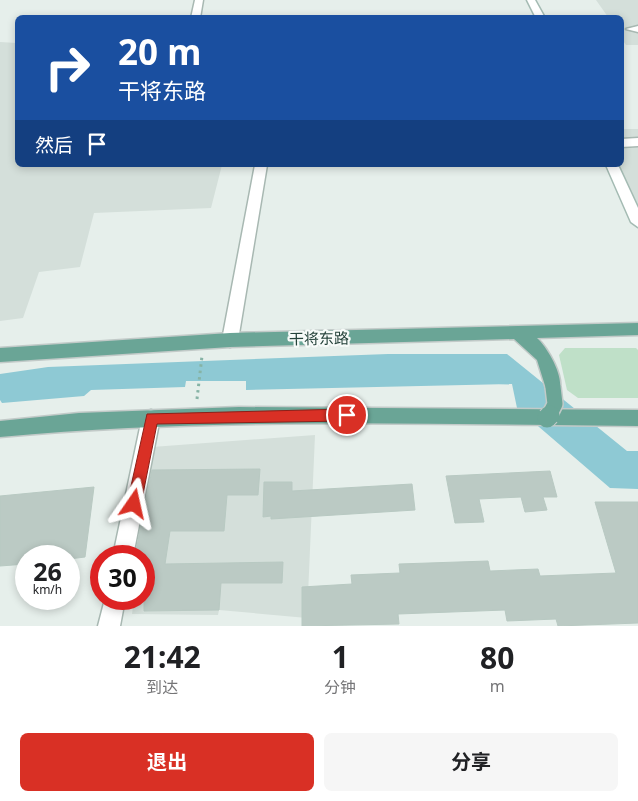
<!DOCTYPE html>
<html lang="zh">
<head>
<meta charset="utf-8">
<style>
	:root { --surface:#fff; --page:#f6f6f6; --text:#202124; --muted:#757577; --accent:#d93025 }
	body { margin:0; font-family:"Noto Sans","Noto Sans SC",sans-serif; background:var(--page); color:var(--text); height:100vh; display:flex; flex-direction:column; font-size:19px; white-space:nowrap }
	* { box-sizing:border-box; margin:0 }
	p { font-size:16px; color:var(--muted) }
	.icon { flex:none; width:28px; height:28px; fill:none; stroke:currentColor; stroke-width:2; stroke-linecap:round; stroke-linejoin:round }
	.map { position:relative; height:626px; overflow:hidden }
	.sheet { display:flex; flex-direction:column; background:var(--surface); flex:1 }
	.sheet>* { flex:none }
	.guide { position:absolute; left:15px; top:15px; width:609px; height:152px; border-radius:8px; box-shadow:0 2px 8px #0003; background:#1a4fa0; color:#fff; overflow:hidden }
	.speed { position:absolute; left:15px; top:545px; display:flex; gap:10px; font-size:25px; font-weight:700; text-align:center }
	.speed>* { display:grid; place-content:center; width:65px; height:65px; border-radius:50%; background:var(--surface); box-shadow:0 2px 8px #0003; line-height:1 }
	.speed small { font-size:12px; font-weight:400 }
	.speed .limit { border:8px solid #d22; background:#fff; color:#111 }
	.pin { position:absolute; display:grid; place-items:center; width:42px; height:42px; color:#fff; margin:-21px; border:2px solid #fff; border-radius:50%; box-shadow:0 1px 5px #0007 }
	.me { position:absolute; width:55px; margin:-28px; rotate:11deg; stroke-linejoin:round; filter:drop-shadow(0 0 4px #0008) }
	.turn { display:flex; align-items:center; gap:18px; height:105px; padding:0 20px; font-size:22px }
	.turn .icon { width:65px; height:65px; stroke-width:2.5 }
	.turn b { display:block; font-size:35px; line-height:42px }
	.then { display:flex; align-items:center; height:48px; padding:0 20px; background:#0003; gap:10px; font-size:19px }
	.eta { display:flex; justify-content:space-evenly; align-items:center; height:85px; text-align:center }
	.eta b { font-size:30px; font-weight:700; line-height:35px }
	.primary-button { display:flex; gap:10px; margin-top:auto; padding:10px 20px }
	.primary-button a { flex:1; height:58px; border-radius:8px; background:var(--accent); color:#fff; font-size:20px; font-weight:700; line-height:58px; text-align:center }
	.primary-button a+a { background:var(--page); color:var(--text) }
	.map>svg:first-child { display:block }
	.built { fill:#d4dfda }
	.green { fill:#bfe0c8 }
	.water { fill:#8ec9d4 }
	.building { fill:#bbcac4; stroke:#b8c9c2 }
	.lines { fill:none; stroke-linecap:round; stroke-linejoin:round }
	.street-casing { stroke:#a8b8b2; stroke-width:3 }
	.secondary-casing { stroke:#a4bbb3; stroke-width:3 }
	.primary-casing { stroke:#c2cac8; stroke-width:3 }
	.street { fill:#fff; fill-rule:evenodd }
	.secondary { fill:#fff; fill-rule:evenodd }
	.primary { fill:#6aa596; fill-rule:evenodd }
	.primary-bridge-far1-casing { stroke:#c2cac8; stroke-width:18; stroke-linecap:butt }
	.primary-bridge-casing { stroke:#c2cac8; stroke-width:21; stroke-linecap:butt }
	.path-bridge { stroke:#86b3a5; stroke-width:3; stroke-dasharray:2.5 4; stroke-linecap:butt }
	.primary-bridge-far1 { stroke:#6aa596; stroke-width:15 }
	.primary-bridge { stroke:#6aa596; stroke-width:19 }
	.route { fill:#d93025; stroke:#8d1f18 }
	.labels { text-anchor:middle; dominant-baseline:central; stroke-width:4.5; stroke-linejoin:round; paint-order:stroke }
	.street-label { font-size:15px; fill:#24423a; stroke:#f7fbf9 }
</style>
</head>
<body>
<div class="map">
<svg width="638" height="626" viewBox="0 0 638 626">
	<rect width="100%" height="100%" fill="#e6efeb"/>
	<path class="built" d="M596,0H638V45H626L621,38V18L608,17Z
		M0,42L17,43L18,165H222L211,208L94,213L80,267L39,272L23,318L0,321Z
		M621,129H638V208L618,165H621Z
		M315,435L307,618L219,610L218,615L132,614L134,599H144V556H137L144,471L152,447Z"/>
	<path class="green" d="M565,348H636L638,350V398H578L567,390L559,355Z"/>
	<path class="water" d="M388,354H507L627,451H638V489L610,488L517,408L512,384L246,390V381H186L185,387L91,390L84,396L2,403L0,400V374L48,367Z"/>
	<path class="building" d="M260,469L258,495H227L224,531H170L165,564L283,562L282,583H221L219,610L144,611V556H135L152,470Z
		M550,471L557,497H543L547,510L525,512L521,497L479,499L484,522L455,523L446,476Z
		M264,482H292V491L412,484L415,510L271,519V516L263,517Z
		M94,487L85,557L69,559V556H26V564L0,566V496Z
		M595,502H638V623L558,626L556,619L507,621L505,610L398,614L399,624L302,626V587L352,584L351,575L400,573L399,564L488,561L490,571L538,569L540,576L616,573Z"/>
	<g class="lines">
		<g class="street-casing">
			<path id="street" d="M195,0H203L200,18H191Z
				M638,26V32L626,29Z
				M638,138V146L621,147V139Z
				M255,165H267L238,340L235,345L230,347L225,345L222,340Z
				M151,410L157,412L160,418L133,556H113L142,418L145,412Z
				M105,599H125L120,626H98Z"/>
		</g>
		<g class="secondary-casing">
			<path id="secondary" d="M527,0H535L545,18H536Z
				M606,165H618L638,208V227L631,222Z"/>
		</g>
		<g class="primary-casing">
			<path id="primary" d="M638,323V335L537,338C548,348 565,378 559,392L553,394L547,392L537,360L514,339L230,347L0,362V348L230,333Z
				M239,407L638,410V426C425,424 213,417 0,437V421L79,413Z"/>
		</g>
		<use href="#street" class="street"/>
		<use href="#secondary" class="secondary"/>
		<use href="#primary" class="primary"/>
		<g class="primary-bridge-far1-casing">
			<path id="primary-bridge-far1" d="M549,416L555,404L553,387"/>
		</g>
		<g class="primary-bridge-casing">
			<path id="primary-bridge" d="M547,418L550,415"/>
		</g>
		<path class="path-bridge" d="M197,399L202,356"/>
		<use href="#primary-bridge-far1" class="primary-bridge-far1"/>
		<use href="#primary-bridge" class="primary-bridge"/>
	</g>
	<path class="route" d="M347,409L352,411L353,415L352,420L347,421L157,424L141,504L139,510L134,512L129,510L127,504L147,414Z"/>
	<g class="labels">
		<g class="street-label">
			<text transform="translate(319 338) rotate(-1)">干将东路</text>
		</g>
	</g>
</svg>
<div class="speed"><div>26<small>km/h</small></div><div class="limit">30</div></div>
<div class="pin" style="left:347px;top:415px;background:#d93025"><svg class="icon" aria-label="arrive" viewBox="0 0 24 24"><path d="M6 21V4h12l-3 4 3 4H6"/></svg></div>
<svg class="me" style="left:134px;top:504px" viewBox="-20 -20 40 40"><path d="M0-17L14 15 0 8-14 15z" fill="#d93025" stroke="#fff" stroke-width="4"/></svg>
<div class="guide">
<div class="turn"><svg class="icon" aria-label="right" viewBox="0 0 24 24"><path d="M7 20v-9h11M14 6l5 5-5 5"/></svg><div><b>20 m</b>干将东路</div></div>
<div class="then">然后<svg class="icon" aria-label="arrive" viewBox="0 0 24 24"><path d="M6 21V4h12l-3 4 3 4H6"/></svg></div>
</div>
</div>
<section class="sheet">
<div class="eta">
<div><b>21:42</b><p>到达</p></div>
<div><b>1</b><p>分钟</p></div>
<div><b>80</b><p>m</p></div>
</div>
<div class="primary-button"><a>退出</a><a>分享</a></div>
</section>
</body>
</html>
